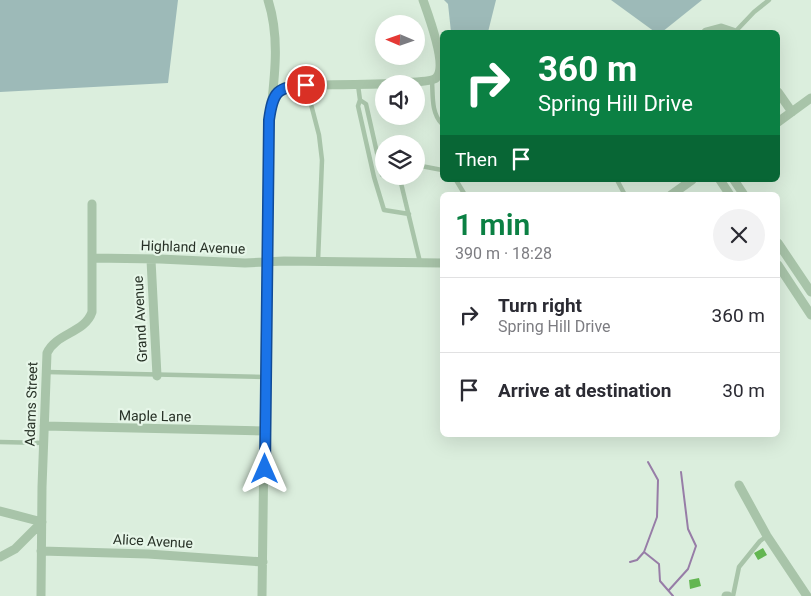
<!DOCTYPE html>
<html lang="en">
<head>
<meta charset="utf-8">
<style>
	:root { --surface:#fff; --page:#f2f2f3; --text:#2b2b33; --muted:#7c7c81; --line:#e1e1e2; --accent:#0b8043 }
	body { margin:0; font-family:Roboto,sans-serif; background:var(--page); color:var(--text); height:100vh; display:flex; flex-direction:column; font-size:19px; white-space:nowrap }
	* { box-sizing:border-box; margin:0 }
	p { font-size:16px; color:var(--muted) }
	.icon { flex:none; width:28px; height:28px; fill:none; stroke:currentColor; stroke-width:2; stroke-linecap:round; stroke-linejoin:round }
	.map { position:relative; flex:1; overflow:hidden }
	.drawer { position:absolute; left:440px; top:192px; width:340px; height:245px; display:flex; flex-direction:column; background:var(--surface); border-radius:8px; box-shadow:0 5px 20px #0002 }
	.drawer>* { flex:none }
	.top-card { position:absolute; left:440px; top:30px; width:340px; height:152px; border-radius:8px; box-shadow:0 5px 20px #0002; background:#0b8043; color:#fff; overflow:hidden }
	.needle { width:32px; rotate:272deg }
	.buttons { position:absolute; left:375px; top:15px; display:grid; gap:10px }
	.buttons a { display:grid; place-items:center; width:50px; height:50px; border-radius:50%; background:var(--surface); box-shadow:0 5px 20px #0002; font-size:25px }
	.pin { position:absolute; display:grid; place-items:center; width:42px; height:42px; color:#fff; margin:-21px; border:2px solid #fff; border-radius:50%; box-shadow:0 1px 5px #0007 }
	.me { position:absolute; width:55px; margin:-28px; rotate:0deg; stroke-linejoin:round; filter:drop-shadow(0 0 4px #0008) }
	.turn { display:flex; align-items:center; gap:18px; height:105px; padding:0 15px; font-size:22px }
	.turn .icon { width:65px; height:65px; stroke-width:2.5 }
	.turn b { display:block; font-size:35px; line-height:42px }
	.then { display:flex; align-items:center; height:48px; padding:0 15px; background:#0003; gap:10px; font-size:19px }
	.round { display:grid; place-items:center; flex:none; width:52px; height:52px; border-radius:26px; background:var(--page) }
	.headline { display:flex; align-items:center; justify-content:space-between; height:85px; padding:0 15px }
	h1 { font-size:30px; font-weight:600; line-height:38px; color:var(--accent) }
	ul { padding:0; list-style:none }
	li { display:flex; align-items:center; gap:15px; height:75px; padding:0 15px; border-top:1px solid var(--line) }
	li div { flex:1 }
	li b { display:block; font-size:19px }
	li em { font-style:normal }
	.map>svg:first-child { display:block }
	.green { fill:#9dbab8 }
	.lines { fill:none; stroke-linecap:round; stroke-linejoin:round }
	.stream { stroke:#977da7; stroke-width:2 }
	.building { fill:#63b651 }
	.lane { stroke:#a8c4a9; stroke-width:4.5 }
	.street { stroke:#a8c4a9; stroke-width:9 }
	.route-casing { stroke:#114b97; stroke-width:12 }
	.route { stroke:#1a73e8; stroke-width:9 }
	.labels { text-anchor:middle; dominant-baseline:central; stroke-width:4.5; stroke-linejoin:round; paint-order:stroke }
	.street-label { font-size:14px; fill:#283227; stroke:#e6f6e8 }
</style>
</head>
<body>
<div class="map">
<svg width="811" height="596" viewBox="0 0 811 596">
	<rect width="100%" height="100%" fill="#dbeedd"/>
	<path class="green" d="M0,0H178L168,83L0,92Z
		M444,0H496L488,32H451L448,4Z
		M611,0H702L662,32H655Z"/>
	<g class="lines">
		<path class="stream" d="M644,552L657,517L658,480L648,462
			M630,562L637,560L644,552L659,564L660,581L673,596
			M669,590L688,569L696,546L688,529L681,472"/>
	</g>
	<path class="building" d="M763,548L767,555L758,560L754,553Z
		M699,578L701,586L690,589L689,580Z"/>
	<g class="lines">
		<path class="lane" d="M735,32L754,12L769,0
			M432,80C433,95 431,113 442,124
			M306,85L319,135L322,160L318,261
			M358,85L360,100L358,106L374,177L384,210L409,214
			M360,100L366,104L382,175
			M416,165L442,170
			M396,176L400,179L420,262
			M456,180L465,195
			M617,180L625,195
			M47,372L265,377
			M0,442L44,443
			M733,596L739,567L760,541L767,536"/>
		<path class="street" d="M706,32L721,28L733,32
			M778,92L792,112
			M274,95L284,87L290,86C311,84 428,86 436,78C448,67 428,14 423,0
			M778,122L811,98
			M720,180L730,195
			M734,180L744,195
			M671,195L692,180
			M778,243L811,292
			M92,258L160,259L245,263L284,261L442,263
			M151,260L157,376
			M778,265L811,315
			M44,426L265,431
			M739,485L767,536L807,596
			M0,511L42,522L15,549L0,557
			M41,551L148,554L263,562
			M41,596L42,487L47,353C56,333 85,333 92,312V204
			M262,596L268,142C271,95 283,46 268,0
			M726,596H728"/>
	</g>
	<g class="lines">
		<g class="route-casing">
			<path id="route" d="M265,469L269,120C273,91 277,87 306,85"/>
		</g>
		<use href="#route" class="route"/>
	</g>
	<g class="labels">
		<g class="street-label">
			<text transform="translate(193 247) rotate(2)">Highland Avenue</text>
			<text transform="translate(140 319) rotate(-93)">Grand Avenue</text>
			<text transform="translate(31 404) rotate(-88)">Adams Street</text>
			<text transform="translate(155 416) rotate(1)">Maple Lane</text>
			<text transform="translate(153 541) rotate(3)">Alice Avenue</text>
		</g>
	</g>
</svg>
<div class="buttons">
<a><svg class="needle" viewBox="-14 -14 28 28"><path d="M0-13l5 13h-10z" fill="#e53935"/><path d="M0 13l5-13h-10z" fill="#7c7c81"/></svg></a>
<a><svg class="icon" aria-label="sound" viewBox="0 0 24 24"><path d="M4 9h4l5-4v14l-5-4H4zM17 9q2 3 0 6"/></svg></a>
<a><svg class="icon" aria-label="layers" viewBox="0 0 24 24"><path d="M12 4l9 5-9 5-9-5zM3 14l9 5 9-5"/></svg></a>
</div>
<div class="pin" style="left:306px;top:85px;background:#d93025"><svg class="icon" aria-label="arrive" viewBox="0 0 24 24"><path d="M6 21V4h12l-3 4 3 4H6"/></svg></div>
<svg class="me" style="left:265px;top:469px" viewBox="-20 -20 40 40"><path d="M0-17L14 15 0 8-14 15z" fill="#1a73e8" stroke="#fff" stroke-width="4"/></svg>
<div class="top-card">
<div class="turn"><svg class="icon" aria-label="right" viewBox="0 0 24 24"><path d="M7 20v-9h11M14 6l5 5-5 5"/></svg><div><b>360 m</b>Spring Hill Drive</div></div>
<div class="then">Then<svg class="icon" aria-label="arrive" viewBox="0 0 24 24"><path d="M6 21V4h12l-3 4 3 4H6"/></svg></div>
</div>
<section class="drawer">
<div class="headline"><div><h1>1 min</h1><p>390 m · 18:28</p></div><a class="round"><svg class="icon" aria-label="close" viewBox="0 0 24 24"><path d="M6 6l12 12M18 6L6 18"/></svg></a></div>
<ul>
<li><svg class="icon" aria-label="right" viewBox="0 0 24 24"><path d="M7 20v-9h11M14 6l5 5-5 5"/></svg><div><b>Turn right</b><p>Spring Hill Drive</p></div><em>360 m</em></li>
<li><svg class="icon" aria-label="arrive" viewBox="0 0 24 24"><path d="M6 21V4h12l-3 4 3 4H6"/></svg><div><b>Arrive at destination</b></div><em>30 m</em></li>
</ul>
</section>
</div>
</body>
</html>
